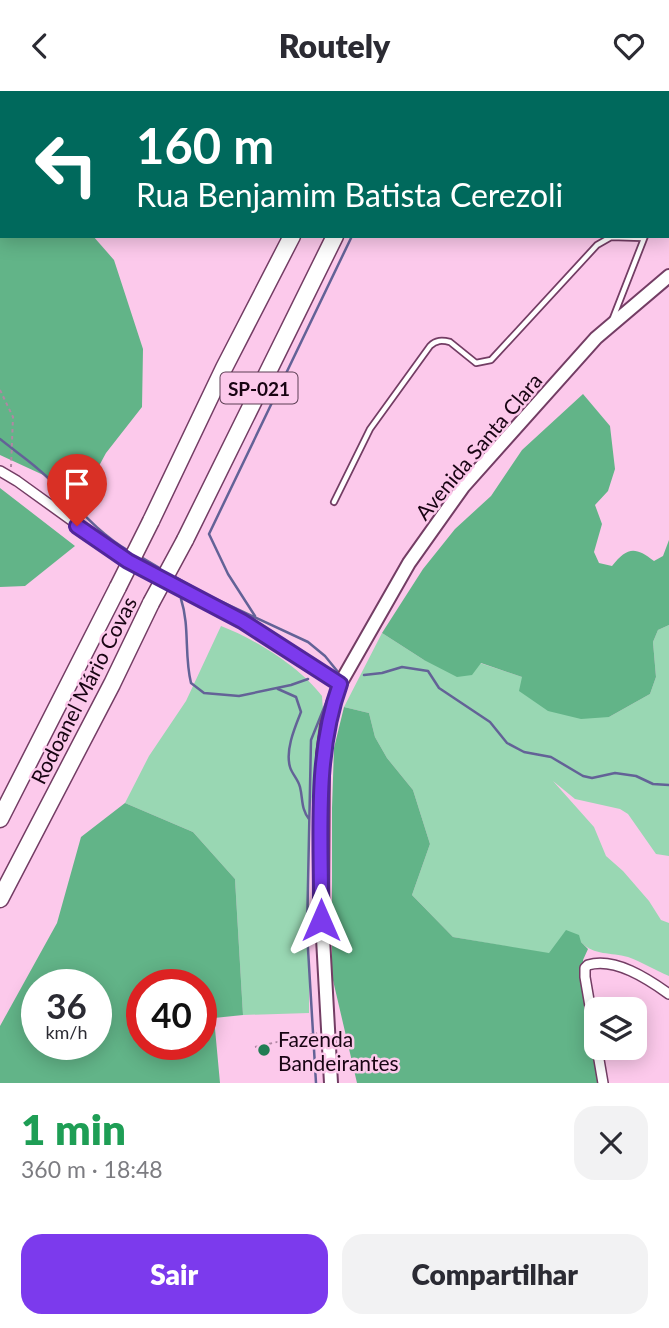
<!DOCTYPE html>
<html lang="pt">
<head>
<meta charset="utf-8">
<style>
	:root { --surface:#fff; --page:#f2f2f3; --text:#2b2b33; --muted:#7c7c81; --accent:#7c3aed }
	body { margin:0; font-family:Lato,sans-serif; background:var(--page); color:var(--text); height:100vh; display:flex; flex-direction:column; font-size:26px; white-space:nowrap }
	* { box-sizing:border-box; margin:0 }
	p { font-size:23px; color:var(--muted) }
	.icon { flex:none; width:38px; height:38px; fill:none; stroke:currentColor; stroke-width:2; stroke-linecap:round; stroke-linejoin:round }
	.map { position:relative; height:992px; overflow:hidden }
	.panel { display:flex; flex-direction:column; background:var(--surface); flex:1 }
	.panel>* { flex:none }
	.guide { position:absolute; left:0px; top:0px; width:670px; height:147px; box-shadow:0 4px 18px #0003; background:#00695c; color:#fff; overflow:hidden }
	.controls { position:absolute; left:584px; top:906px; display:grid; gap:14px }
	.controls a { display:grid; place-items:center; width:63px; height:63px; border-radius:14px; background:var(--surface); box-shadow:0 4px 18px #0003; font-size:35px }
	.speed { position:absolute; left:21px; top:878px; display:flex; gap:14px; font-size:35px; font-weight:700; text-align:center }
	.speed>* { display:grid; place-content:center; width:91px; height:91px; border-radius:50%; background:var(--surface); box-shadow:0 4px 18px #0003; line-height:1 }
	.speed small { font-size:18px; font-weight:400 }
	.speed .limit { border:10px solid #d22; background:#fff; color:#111 }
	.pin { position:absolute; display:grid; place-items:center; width:60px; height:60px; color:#fff; margin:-72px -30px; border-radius:50% 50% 50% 0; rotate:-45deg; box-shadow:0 0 7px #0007 }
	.pin .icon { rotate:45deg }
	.me { position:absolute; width:77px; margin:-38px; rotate:0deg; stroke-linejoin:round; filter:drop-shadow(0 0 5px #0008) }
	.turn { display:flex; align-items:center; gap:24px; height:147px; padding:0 21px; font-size:32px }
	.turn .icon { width:91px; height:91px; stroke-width:2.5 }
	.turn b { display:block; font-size:49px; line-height:60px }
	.round { display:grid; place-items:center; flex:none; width:74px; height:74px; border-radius:21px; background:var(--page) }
	.head { display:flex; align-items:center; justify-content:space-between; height:119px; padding:0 21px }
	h1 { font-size:42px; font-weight:800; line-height:52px; color:#1e9e55 }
	.button { display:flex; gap:14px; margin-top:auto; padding:14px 21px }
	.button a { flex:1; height:80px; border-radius:21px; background:var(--accent); color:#fff; font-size:28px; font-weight:800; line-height:80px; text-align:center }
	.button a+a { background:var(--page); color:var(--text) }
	header { display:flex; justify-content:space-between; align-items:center; height:91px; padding:0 21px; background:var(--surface); font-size:32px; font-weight:800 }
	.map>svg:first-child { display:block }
	.green { fill:#99d7b3 }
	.forest { fill:#62b488; fill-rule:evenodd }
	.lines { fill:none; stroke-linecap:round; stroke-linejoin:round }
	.stream { stroke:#636297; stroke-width:2.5 }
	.lane-casing { stroke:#733d64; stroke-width:8 }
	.street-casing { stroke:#733d64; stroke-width:12 }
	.secondary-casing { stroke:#733d64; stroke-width:16 }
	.highway-casing { stroke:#733d64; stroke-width:19 }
	.path { stroke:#b087a3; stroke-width:2; stroke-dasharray:3.5 3.5; stroke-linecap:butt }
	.lane { stroke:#fff; stroke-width:4.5 }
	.street { stroke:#fff; stroke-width:9 }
	.secondary { stroke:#fff; stroke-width:12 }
	.highway { stroke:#fff; stroke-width:16 }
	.highway-bridge-casing { stroke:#733d64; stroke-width:19; stroke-linecap:butt }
	.highway-bridge { stroke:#fff; stroke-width:16 }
	.route-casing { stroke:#51269a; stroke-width:18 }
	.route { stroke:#7c3aed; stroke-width:12 }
	.poi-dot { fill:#217d53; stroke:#fcc9eb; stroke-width:2.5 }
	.labels { text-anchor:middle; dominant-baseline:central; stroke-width:5; stroke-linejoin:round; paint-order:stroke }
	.shield { fill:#fcc9eb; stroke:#5c3f54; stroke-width:2 }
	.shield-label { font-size:19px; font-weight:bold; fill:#180413 }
	.street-label { font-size:21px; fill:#180413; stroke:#fcc9eb }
	.poi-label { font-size:21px; fill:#180413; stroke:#fcc9eb; text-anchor:start }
</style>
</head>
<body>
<header><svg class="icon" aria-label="back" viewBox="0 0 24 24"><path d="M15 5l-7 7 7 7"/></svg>Routely<svg class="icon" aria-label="heart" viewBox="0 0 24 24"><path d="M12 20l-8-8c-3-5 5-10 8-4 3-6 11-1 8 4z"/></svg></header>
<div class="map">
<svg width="669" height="992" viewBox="0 0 669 992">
	<rect width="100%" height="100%" fill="#fcc9eb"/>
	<path class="green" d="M669,534V765L656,763L628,723L620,718L575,708L553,690L594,736L606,765L623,780L649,810L661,829L669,832V885C655,879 642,871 628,866C611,861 594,865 581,851L555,855L550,863L453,846L412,804L430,753L413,699L387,667L375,646L369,622L344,616L382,542L424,569L480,572L522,586L609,626L650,603L656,586L653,551L658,539Z
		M221,535C255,548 300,576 322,605L323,620L309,729V922L243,924L235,788L193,741L125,712L149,665L186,610Z"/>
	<path class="forest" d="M0,0L50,2H2V145H93L114,169L143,258L142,316L106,362L81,408L52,388L0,364Z
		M583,303L610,335L615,378L608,400L595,414L602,433L594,461L599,472L612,475C627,456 635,455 654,470L663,465L669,449V534L658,539L653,551L656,586L650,603L609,626L581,628L548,620L519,600L522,586L481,572L472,584L457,586L424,569L382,542L423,478L455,438L491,405L522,359Z
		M0,397L75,455L25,495L0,496Z
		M344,616L369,622L375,646L387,667L413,699L430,753L412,804L453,846L549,862L566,839L579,844L581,851L588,858L583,869L599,992H357L332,885V717L334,657Z
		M125,712L193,741L235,788L243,924L214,927L220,992H0V935L57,832L81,746ZM37,894H96V954H37ZM201,894V954H142V894Z"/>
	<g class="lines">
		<path class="stream" d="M0,348C16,361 33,372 47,386C74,412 96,441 129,460
			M141,466L163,479
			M172,484L205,503L308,551L325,565L338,581
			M181,508C190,536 184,564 191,592L204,602L239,605L291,594L308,588
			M255,525L228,483L209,443L352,145
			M364,584L382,582L402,576L428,580L439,597L490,631L507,652L524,661L551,666L583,685L592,687L615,682L636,685L653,693L669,694
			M278,598L296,606L301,621C295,636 285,659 290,676C292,683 298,688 300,696C303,708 301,718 309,728
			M316,992L307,841L311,649L328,607"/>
		<g class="lane-casing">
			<path id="lane" d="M668,126L669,125
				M613,227L645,145
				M334,411L370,338L430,255C436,249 442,249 450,251L476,272L491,269L597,154L611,146L642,147"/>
		</g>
		<g class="street-casing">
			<path id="street" d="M0,380L17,390L128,470L242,530L340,593
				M597,956L585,886V877L588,874C615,866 648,888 669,903
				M597,957L603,992"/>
		</g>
		<g class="secondary-casing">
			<path id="secondary" d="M331,992L322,829L323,663L327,634L340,593L409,472L463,396L596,247L669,185"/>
		</g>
		<g class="highway-casing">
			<path id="highway" d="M365,2L366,0
				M405,2L406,0
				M151,430L224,277L292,145
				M185,449L335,145
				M0,728L118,496
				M0,808L112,593L151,512"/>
		</g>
		<path class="path" d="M0,299L13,326L11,376
			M255,956L317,942"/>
		<use href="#lane" class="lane"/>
		<use href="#street" class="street"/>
		<use href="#secondary" class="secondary"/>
		<use href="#highway" class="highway"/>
		<g class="highway-bridge-casing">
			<path id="highway-bridge" d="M118,496L151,430
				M151,512L185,449"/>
		</g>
		<use href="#highway-bridge" class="highway-bridge"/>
	</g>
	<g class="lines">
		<g class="route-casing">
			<path id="route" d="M77,435L128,470L242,530L340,593C313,668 322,750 321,829"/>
		</g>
		<use href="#route" class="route"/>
	</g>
	<circle class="poi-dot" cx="264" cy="959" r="7"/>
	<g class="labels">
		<rect class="shield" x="220.5" y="281.5" width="77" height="31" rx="5"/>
		<g class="shield-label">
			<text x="259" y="297">SP-021</text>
		</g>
		<g class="street-label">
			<text transform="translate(478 355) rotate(-50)">Avenida Santa Clara</text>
			<text transform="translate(83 599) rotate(-63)">Rodoanel Mário Covas</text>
		</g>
		<g class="poi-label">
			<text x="278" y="947">Fazenda<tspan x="278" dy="24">Bandeirantes</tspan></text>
		</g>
	</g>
</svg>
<div class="controls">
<a><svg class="icon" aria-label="layers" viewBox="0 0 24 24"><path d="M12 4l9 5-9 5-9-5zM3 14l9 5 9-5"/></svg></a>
</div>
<div class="speed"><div>36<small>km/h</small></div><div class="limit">40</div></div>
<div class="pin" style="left:77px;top:435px;background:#d93025"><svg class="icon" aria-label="arrive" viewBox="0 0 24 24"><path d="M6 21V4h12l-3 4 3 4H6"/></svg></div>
<svg class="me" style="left:321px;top:829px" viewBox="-20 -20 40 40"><path d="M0-17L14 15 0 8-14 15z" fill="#7c3aed" stroke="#fff" stroke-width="4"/></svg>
<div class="guide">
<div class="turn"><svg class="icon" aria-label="left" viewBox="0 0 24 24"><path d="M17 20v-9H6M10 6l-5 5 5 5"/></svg><div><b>160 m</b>Rua Benjamim Batista Cerezoli</div></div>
</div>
</div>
<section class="panel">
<div class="head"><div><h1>1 min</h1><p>360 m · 18:48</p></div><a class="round"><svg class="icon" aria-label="close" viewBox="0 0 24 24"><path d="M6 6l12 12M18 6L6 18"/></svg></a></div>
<div class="button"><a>Sair</a><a>Compartilhar</a></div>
</section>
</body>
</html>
